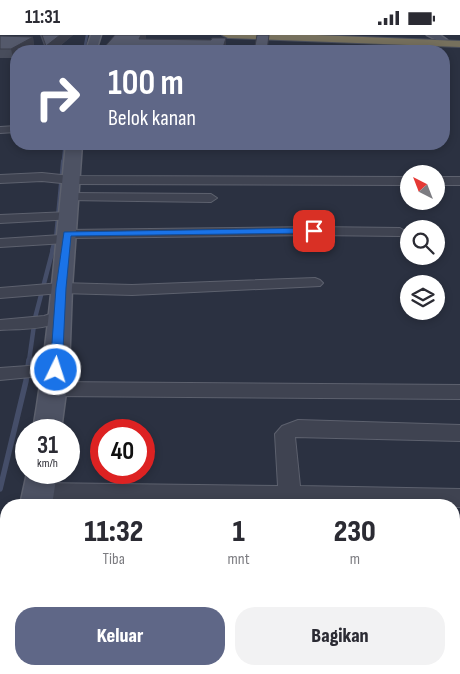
<!DOCTYPE html>
<html lang="id">
<head>
<meta charset="utf-8">
<style>
	:root { --surface:#fff; --page:#f2f2f3; --text:#2b2b33; --muted:#7c7c81; --accent:#5f6787 }
	body { margin:0; font-family:"Sofia Sans Condensed",sans-serif; background:var(--page); color:var(--text); height:100vh; display:flex; flex-direction:column; font-size:19px; white-space:nowrap }
	* { box-sizing:border-box; margin:0 }
	p { font-size:16px; color:var(--muted) }
	.icon { flex:none; width:28px; height:28px; fill:none; stroke:currentColor; stroke-width:2; stroke-linecap:round; stroke-linejoin:round }
	.map { position:relative; flex:1; overflow:hidden }
	.drawer { position:absolute; left:0px; top:464px; width:460px; height:176px; display:flex; flex-direction:column; background:var(--surface); border-radius:20px 20px 0 0; box-shadow:0 2px 8px #0003 }
	.drawer>* { flex:none }
	.top-card { position:absolute; left:10px; top:10px; width:440px; height:105px; border-radius:20px; box-shadow:0 2px 8px #0003; background:#5f6787; color:#fff; overflow:hidden }
	.needle { width:32px; rotate:318deg }
	.buttons { position:absolute; left:400px; top:130px; display:grid; gap:10px }
	.buttons a { display:grid; place-items:center; width:45px; height:45px; border-radius:50%; background:var(--surface); box-shadow:0 2px 8px #0003; font-size:25px }
	.speed { position:absolute; left:15px; top:384px; display:flex; gap:10px; font-size:25px; font-weight:700; text-align:center }
	.speed>* { display:grid; place-content:center; width:65px; height:65px; border-radius:50%; background:var(--surface); box-shadow:0 2px 8px #0003; line-height:1 }
	.speed small { font-size:12px; font-weight:400 }
	.speed .limit { border:8px solid #d22; background:#fff; color:#111 }
	.pin { position:absolute; display:grid; place-items:center; width:42px; height:42px; color:#fff; margin:-21px; border-radius:10px; box-shadow:0 2px 8px #0006 }
	.me { position:absolute; width:55px; margin:-28px; rotate:4deg; stroke-linejoin:round; filter:drop-shadow(0 0 4px #0008) }
	.turn { display:flex; align-items:center; gap:18px; height:105px; padding:0 15px; font-size:22px }
	.turn .icon { width:65px; height:65px; stroke-width:2.5 }
	.turn b { display:block; font-size:35px; line-height:42px }
	.eta { display:flex; justify-content:space-evenly; align-items:center; height:85px; text-align:center }
	.eta b { font-size:30px; font-weight:800; line-height:35px }
	.primary-button { display:flex; gap:10px; margin-top:auto; padding:10px 15px }
	.primary-button a { flex:1; height:58px; border-radius:20px; background:var(--accent); color:#fff; font-size:20px; font-weight:800; line-height:58px; text-align:center }
	.primary-button a+a { background:var(--page); color:var(--text) }
	.status { display:flex; justify-content:space-between; align-items:center; height:35px; padding:0 25px; background:var(--surface); direction:ltr }
	.status svg { height:14px; fill:currentColor }
	.map>svg:first-child { display:block }
	.lines { fill:none; stroke-linecap:round; stroke-linejoin:round }
	.stream-far4 { stroke:#454e69; stroke-width:2.5 }
	.stream-far3 { stroke:#454e69; stroke-width:3 }
	.stream-far2 { stroke:#454e69; stroke-width:4 }
	.stream-far1 { stroke:#454e69; stroke-width:4.5 }
	.stream { stroke:#454e69; stroke-width:5.5 }
	.street-casing { stroke:#5d616e; stroke-width:2 }
	.secondary-casing { stroke:#5d616e; stroke-width:3 }
	.highway-casing { stroke:#494e5b; stroke-width:2 }
	.street { fill:#3f4351; fill-rule:evenodd }
	.secondary { fill:#4d5263; fill-rule:evenodd }
	.highway { fill:#76705d; fill-rule:evenodd }
	.wall { fill:#484d5c }
	.shaded-wall { fill:#3b3e4b }
	.building { fill:#54596b; stroke:#3b3e4b }
	.route { fill:#1a73e8; stroke:#114b97 }
</style>
</head>
<body>
<div class="status"><b>11:31</b><svg viewBox="0 0 49 12"><path d="M0 12V9h3v3zM5 12V6h3v6zM10 12V3h3v9zM15 12V0h3v12zM26 1h20v11H26zM47 4h2v5h-2z"/></svg></div>
<div class="map">
<svg width="460" height="639" viewBox="0 0 460 639">
	<rect width="100%" height="100%" fill="#2b3141"/>
	<g class="lines">
		<path class="stream-far4" d="M84,16L87,0"/>
		<path class="stream-far3" d="M63,127L65,109"/>
		<path class="stream-far2" d="M52,215L56,201L63,126"/>
		<path class="stream-far1" d="M29,326L35,283L53,214"/>
		<path class="stream" d="M0,454L26,346L29,325"/>
		<g class="street-casing">
			<path id="street" d="M16,91V97L0,98V92Z
				M42,138L71,141L409,142V150L71,149L42,146L0,148V140Z
				M436,142H460V150H436Z
				M70,158L211,159L217,163L211,167L66,165L64,162Z
				M69,177L74,178L75,181L74,184L0,188V180Z
				M314,192L400,193L407,197L400,201L314,200L72,203L71,207L66,208L0,212V204L61,200L62,196L67,195Z
				M315,243L320,245L323,248L320,251L132,260L61,258L0,263V253L61,248L132,250Z
				M59,276L65,277L67,281C58,295 16,294 0,295V285L44,281Z
				M56,329L62,331L65,335L62,339L0,345V333Z
				M52,347L460,350V364L52,361L45,359L43,354L45,349Z
				M298,385L460,390V406L295,402L300,451L460,454V472H454V470L39,466L31,464L28,457L31,450L39,448L278,451L275,399L282,391Z
				M454,509H460V531H454Z"/>
		</g>
		<g class="secondary-casing">
			<path id="secondary" d="M91,0H101L96,16H86Z
				M427,0H440L447,5L442,8Z
				M66,109H82L72,253L69,335L61,395H33C49,301 56,204 66,109Z
				M27,438H57L52,470H20Z
				M6,585V634H17L15,639H0V587Z"/>
		</g>
		<g class="highway-casing">
			<path id="highway" d="M222,0H316L460,6V12L228,3Z"/>
		</g>
		<use href="#street" class="street"/>
		<use href="#secondary" class="secondary"/>
		<use href="#highway" class="highway"/>
	</g>
	<path class="wall" d="M40,0H73L54,16H46Z
		M0,1L33,2L34,12L26,16H16L13,23H0Z"/>
	<path class="shaded-wall" d="M60,0H73L54,16H48L46,11Z
		M141,0H146V4H139Z
		M33,2L34,12L26,16H16V22L13,23L11,14Z
		M226,3V16H222Z"/>
	<path class="building" d="M42,0H60L46,11Z
		M115,0H141L139,4L211,5L212,3H226L222,16H101Z
		M257,0H269L267,16H254Z
		M0,1L33,2L11,14H0Z"/>
	<path class="route" d="M314,193L317,194V198L71,201L66,253L62,335L56,339L50,335L56,253L64,197Z"/>
</svg>
<div class="buttons">
<a><svg class="needle" viewBox="-14 -14 28 28"><path d="M0-13l5 13h-10z" fill="#e53935"/><path d="M0 13l5-13h-10z" fill="#7c7c81"/></svg></a>
<a><svg class="icon" aria-label="search" viewBox="0 0 24 24"><circle cx="10" cy="10" r="6"/><path d="M15 15l6 6"/></svg></a>
<a><svg class="icon" aria-label="layers" viewBox="0 0 24 24"><path d="M12 4l9 5-9 5-9-5zM3 14l9 5 9-5"/></svg></a>
</div>
<div class="speed"><div>31<small>km/h</small></div><div class="limit">40</div></div>
<div class="pin" style="left:314px;top:196px;background:#d93025"><svg class="icon" aria-label="arrive" viewBox="0 0 24 24"><path d="M6 21V4h12l-3 4 3 4H6"/></svg></div>
<svg class="me" style="left:56px;top:335px" viewBox="-20 -20 40 40"><circle r="17" fill="#1a73e8" stroke="#fff" stroke-width="3"/><path d="M0-11L8 9 0 5-8 9z" fill="#fff"/></svg>
<div class="top-card">
<div class="turn"><svg class="icon" aria-label="right" viewBox="0 0 24 24"><path d="M7 20v-9h11M14 6l5 5-5 5"/></svg><div><b>100 m</b>Belok kanan</div></div>
</div>
<section class="drawer">
<div class="eta">
<div><b>11:32</b><p>Tiba</p></div>
<div><b>1</b><p>mnt</p></div>
<div><b>230</b><p>m</p></div>
</div>
<div class="primary-button"><a>Keluar</a><a>Bagikan</a></div>
</section>
</div>
</body>
</html>
